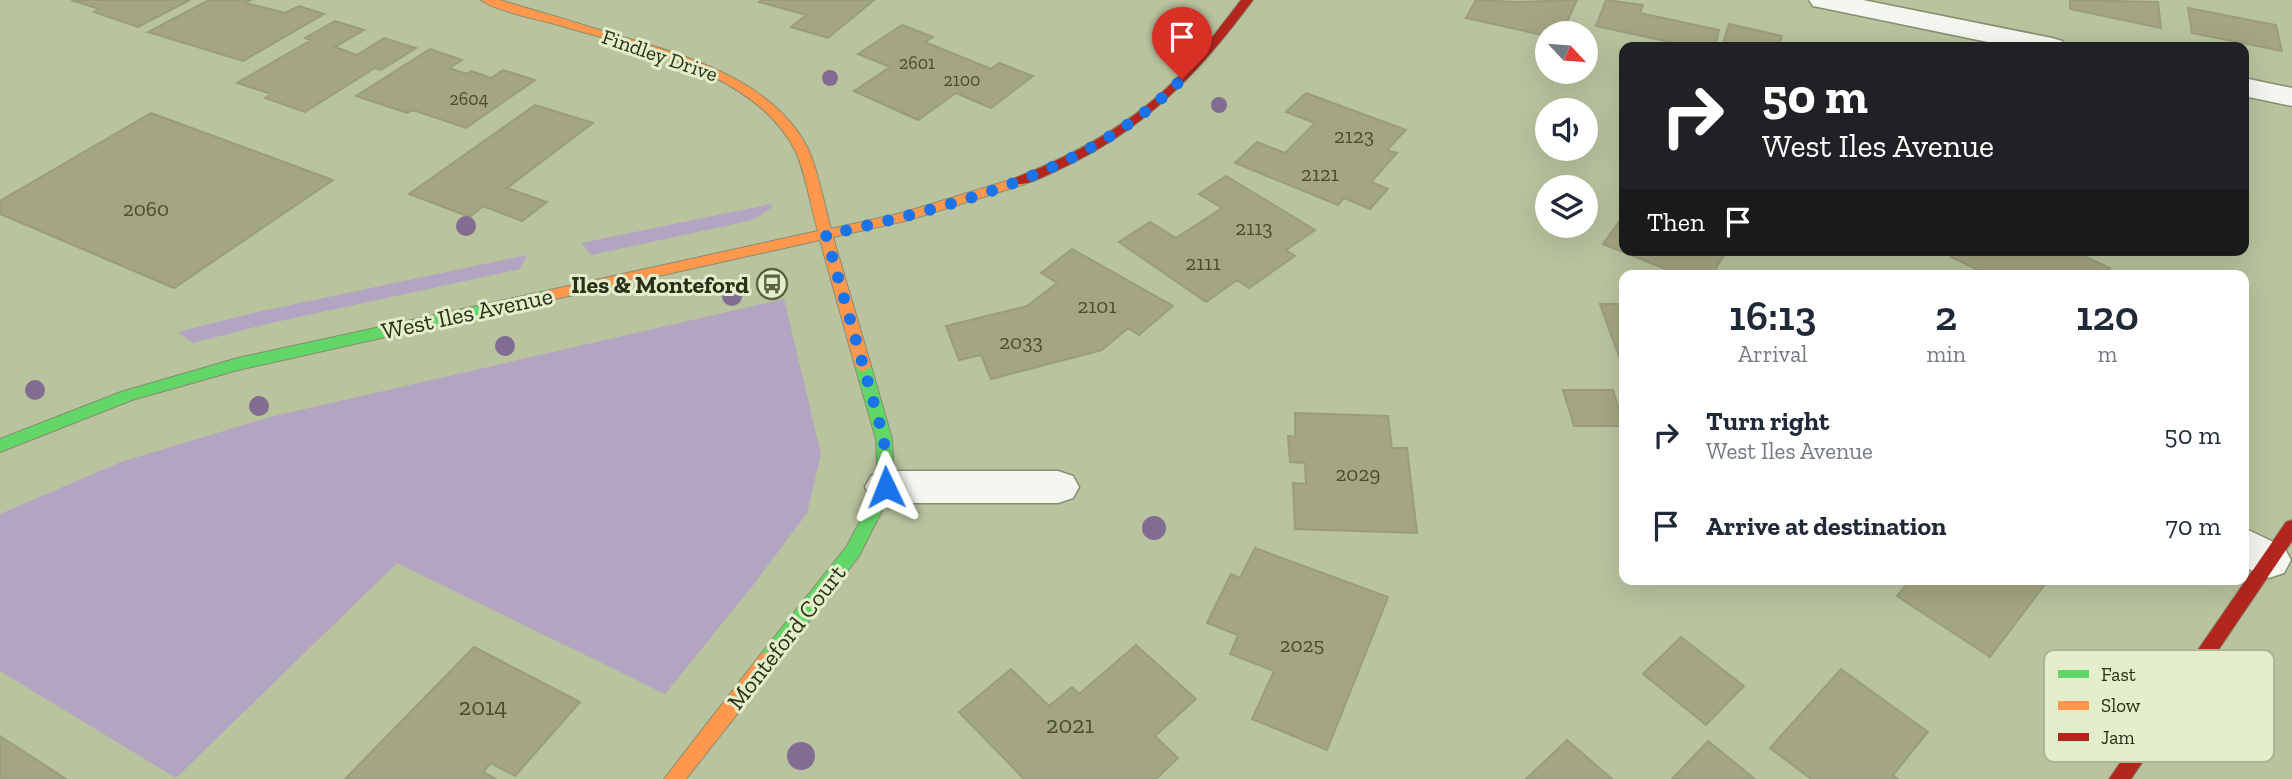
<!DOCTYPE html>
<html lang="en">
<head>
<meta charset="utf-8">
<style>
	:root { --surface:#fff; --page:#f2f2f3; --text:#1f2937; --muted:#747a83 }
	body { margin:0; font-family:"Zilla Slab",serif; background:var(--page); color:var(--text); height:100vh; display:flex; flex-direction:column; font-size:26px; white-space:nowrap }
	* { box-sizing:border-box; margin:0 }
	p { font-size:23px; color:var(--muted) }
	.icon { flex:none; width:38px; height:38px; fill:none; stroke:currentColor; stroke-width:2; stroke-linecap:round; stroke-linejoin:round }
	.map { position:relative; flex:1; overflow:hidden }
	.sheet { position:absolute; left:1619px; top:270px; width:630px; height:315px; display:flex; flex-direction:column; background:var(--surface); border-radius:14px; box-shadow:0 7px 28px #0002 }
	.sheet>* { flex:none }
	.banner { position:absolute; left:1619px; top:42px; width:630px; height:214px; border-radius:14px; box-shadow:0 7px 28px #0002; background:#202124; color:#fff; overflow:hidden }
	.needle { width:46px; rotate:116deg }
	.controls { position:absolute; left:1535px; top:21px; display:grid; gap:14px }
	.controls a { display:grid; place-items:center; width:63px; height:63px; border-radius:50%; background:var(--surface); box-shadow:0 7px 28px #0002; font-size:35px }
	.pin { position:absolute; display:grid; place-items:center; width:60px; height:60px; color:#fff; margin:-72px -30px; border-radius:50% 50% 50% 0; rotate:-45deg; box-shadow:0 0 7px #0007 }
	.pin .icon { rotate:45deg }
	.me { position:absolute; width:77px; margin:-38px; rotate:358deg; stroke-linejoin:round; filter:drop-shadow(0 0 5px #0008) }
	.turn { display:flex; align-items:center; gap:24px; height:147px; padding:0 28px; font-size:32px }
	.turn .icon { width:91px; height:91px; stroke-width:2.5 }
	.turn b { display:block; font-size:49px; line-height:60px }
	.then { display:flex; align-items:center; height:66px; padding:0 28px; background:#0003; gap:14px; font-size:26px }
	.eta { display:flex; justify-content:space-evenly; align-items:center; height:119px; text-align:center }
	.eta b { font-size:42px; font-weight:600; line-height:49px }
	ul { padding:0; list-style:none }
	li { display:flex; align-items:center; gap:21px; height:91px; padding:0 28px }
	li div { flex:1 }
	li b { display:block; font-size:26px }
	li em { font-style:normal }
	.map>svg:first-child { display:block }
	.green { fill:#b2a5c2 }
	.building { fill:#a4a581; stroke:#9a9c7f; stroke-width:2 }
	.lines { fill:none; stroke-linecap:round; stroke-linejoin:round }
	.street-casing { stroke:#868d70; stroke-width:3 }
	.fast-casing { stroke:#868d70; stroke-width:2 }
	.slow-casing { stroke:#868d70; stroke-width:2 }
	.jam-casing { stroke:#868d70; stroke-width:2 }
	.street { fill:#f4f6f0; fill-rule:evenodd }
	.fast { fill:#63d668; fill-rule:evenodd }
	.slow { fill:#ff974d; fill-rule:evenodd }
	.jam { fill:#b3261e; fill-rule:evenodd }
	.tree { fill:#816d92 }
	.route { stroke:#1a73e8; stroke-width:12; stroke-dasharray:0 21.6 }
	.labels { text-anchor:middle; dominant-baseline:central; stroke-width:6; stroke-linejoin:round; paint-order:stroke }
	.far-number-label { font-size:18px; fill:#484d30 }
	.far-street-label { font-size:21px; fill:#293015; stroke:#e4eecd }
	.number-label { font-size:21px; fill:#484d30 }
	.poi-label { font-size:24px; font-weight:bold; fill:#293015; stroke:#e4eecd; text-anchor:end }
	.street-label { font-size:24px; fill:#293015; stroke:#e4eecd }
	.near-number-label { font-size:24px; fill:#484d30 }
	.key { fill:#e4eecd; stroke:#acb596; stroke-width:2 }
	.key-label { font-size:19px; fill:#293015 }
</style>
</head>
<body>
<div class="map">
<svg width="2292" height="779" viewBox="0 0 2292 779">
	<rect width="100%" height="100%" fill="#b9c39e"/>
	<path class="green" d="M771,204L772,207L758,217L744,222L591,255L581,243Z
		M527,255L520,269L271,323L193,343L178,332L253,313Z
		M784,299L821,454L807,513L754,584L665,694L397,563L176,778L0,671V514L121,462L270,417Z"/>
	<path class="building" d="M71,0H190L138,27L94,12L99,9Z
		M209,0H251L246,3L285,13L299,6L324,14L243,61L148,32Z
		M761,0H874L828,38L791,27L806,15L759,2Z
		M1476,0L1517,2L1577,0L1562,33H1547V36L1466,18Z
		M1606,0L1643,5L1640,13L1719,30L1715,47H1693L1596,26Z
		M2070,0L2158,2L2161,28L2070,9Z
		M2188,8L2276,25L2282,51L2192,33Z
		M335,21L364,30L335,47L357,55L384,38L416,48L381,70L375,68L305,112L265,98L271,94L237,83L311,40L305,38Z
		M1729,24L1782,36L1779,47H1722Z
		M902,25L933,37L925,42L991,69L999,63L1033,76L991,108L956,93L918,120L854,91L890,67L858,54Z
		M430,49L462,60L449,68L467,74L471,71L491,78L503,70L535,80L466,128L413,110L407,113L356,96Z
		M1306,93L1406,130L1387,150L1397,153L1371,182L1388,189L1370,209L1344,198L1338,205L1235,163L1257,142L1285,153L1315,123L1286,112Z
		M535,105L593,123L507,188L547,202L522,221L483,206L470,217L409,194Z
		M151,113L333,180L174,288L0,214V201Z
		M1226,176L1315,230L1286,250L1295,256L1249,288L1237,280L1206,302L1119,242L1150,222L1176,238L1222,208L1199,194Z
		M1624,215V250H1727L1712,275H1681L1603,244Z
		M1072,249L1173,306L1139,335L1128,328L1102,350L991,379L981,355L959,360L946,326L1027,306L1057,283L1041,273Z
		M1958,250H2071L2110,268L2104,275H1988L1951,257Z
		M1600,304H1624V370Z
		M1563,390H1613L1624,426H1574Z
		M1295,413L1388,416L1392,448H1407L1417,533L1295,529L1293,483L1306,484L1305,463L1290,462L1288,436L1295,437Z
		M1255,548L1388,597L1327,750L1252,719L1274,671L1230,654L1238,635L1207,623L1231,574L1240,578Z
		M1911,579H2049L1990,657L1897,596Z
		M1681,637L1744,686L1706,725L1643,674Z
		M1136,645L1196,699L1155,736L1178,758L1156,779H1024L959,712L1011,669L1049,706L1072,687L1079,694Z
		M474,647L580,702L515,776L491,763L483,772L496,779H345Z
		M1841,669L1928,732L1893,775L1898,779H1811L1770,748Z
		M0,736L66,779H0Z
		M1567,740L1612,779H1526Z
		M1708,741L1755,779H1672Z"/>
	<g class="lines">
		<g class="street-casing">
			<path id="street" d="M1809,0H1863L2052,38L2062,41L2066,47H2012L1823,8L1813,6Z
				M2244,78L2292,88V106L2244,96Z
				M886,471H1058L1073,476L1079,487L1073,498L1058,503H886L871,498L865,487L871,476Z
				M2244,528L2284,547L2291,560L2284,573L2269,578L2244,567Z"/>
		</g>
		<g class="fast-casing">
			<path id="fast" d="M546,291L553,296L551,300L238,370L132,400L0,452V439L121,392L238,358Z
				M863,360L871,366L892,439L894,487L859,556L775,666L768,668L761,666L759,660L761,654L847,546L878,487L876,439L855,366Z"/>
		</g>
		<g class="slow-casing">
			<path id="slow" d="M481,0H499C537,11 574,22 612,34C681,54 775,79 809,151C819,175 824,204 831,229L902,213L1020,177L1027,181L1025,184L909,220L833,237L871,366L863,372L855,366L820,240L546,301L541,300L539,296L546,291L818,231C811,208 805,170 795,150C754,71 639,49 562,26C542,20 495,11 481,0Z
				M768,652L775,654L777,660L775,666L686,779H664L761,654Z"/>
		</g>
		<g class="jam-casing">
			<path id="jam" d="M1241,0H1253C1197,76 1142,132 1056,171C1044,176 1028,186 1015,184V178C1074,155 1131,125 1176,79C1200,55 1220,27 1241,0Z
				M2292,520V541L2131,779H2109L2286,522Z"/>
		</g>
		<use href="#street" class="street"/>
		<use href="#fast" class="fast"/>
		<use href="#slow" class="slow"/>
		<use href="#jam" class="jam"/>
	</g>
	<g class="tree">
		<circle cx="1173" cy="32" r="8"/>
		<circle cx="830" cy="78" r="8"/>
		<circle cx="1219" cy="105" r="8"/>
		<circle cx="466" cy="226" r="10"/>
		<circle cx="732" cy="296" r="10"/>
		<circle cx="505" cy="346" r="10"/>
		<circle cx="35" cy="390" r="10"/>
		<circle cx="259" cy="406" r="10"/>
		<circle cx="1154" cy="528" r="12"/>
		<circle cx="801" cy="756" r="14"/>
	</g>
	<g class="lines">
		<path class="route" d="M886,487L884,439L826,235C953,206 1087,175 1182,79"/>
	</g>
	<defs>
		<g id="bus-ring" transform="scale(1.575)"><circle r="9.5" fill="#e4eecd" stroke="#5b6345" stroke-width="1.5"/><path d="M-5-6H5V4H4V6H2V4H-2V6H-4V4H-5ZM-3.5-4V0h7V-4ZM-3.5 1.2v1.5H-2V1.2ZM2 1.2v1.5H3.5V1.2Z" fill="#5b6345"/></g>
	</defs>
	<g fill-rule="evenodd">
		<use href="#bus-ring" x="772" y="284"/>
	</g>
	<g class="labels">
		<g class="far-number-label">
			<text x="917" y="63">2601</text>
			<text x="962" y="80">2100</text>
			<text x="469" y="99">2604</text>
		</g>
		<g class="far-street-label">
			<text transform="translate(660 55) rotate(19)">Findley Drive</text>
		</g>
		<g class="number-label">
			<text x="1354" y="135">2123</text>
			<text x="1320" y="173">2121</text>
			<text x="146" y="208">2060</text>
			<text x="1254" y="227">2113</text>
			<text x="1203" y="262">2111</text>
			<text x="1097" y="305">2101</text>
			<text x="1021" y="341">2033</text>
			<text x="1358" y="473">2029</text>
			<text x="1302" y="644">2025</text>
		</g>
		<g class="poi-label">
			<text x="749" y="284">Iles &amp; Monteford</text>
		</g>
		<g class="street-label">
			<text transform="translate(467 313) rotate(-12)">West Iles Avenue</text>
			<text transform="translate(786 637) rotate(-52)">Monteford Court</text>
		</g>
		<g class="near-number-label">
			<text x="483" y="706">2014</text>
			<text x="1070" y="724">2021</text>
		</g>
	</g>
	<rect x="2044" y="650" width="230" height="112" rx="10" class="key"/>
	<rect x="2058" y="670" width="31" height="8" fill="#63d668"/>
	<rect x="2058" y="701" width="31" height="9" fill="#ff974d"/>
	<rect x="2058" y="733" width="31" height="8" fill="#b3261e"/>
	<g class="key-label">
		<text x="2101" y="681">Fast</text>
		<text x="2101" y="712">Slow</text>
		<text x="2101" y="744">Jam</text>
	</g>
</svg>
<div class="controls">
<a><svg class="needle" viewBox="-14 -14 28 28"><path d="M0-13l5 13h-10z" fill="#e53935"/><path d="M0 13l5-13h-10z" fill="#747a83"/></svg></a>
<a><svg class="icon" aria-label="sound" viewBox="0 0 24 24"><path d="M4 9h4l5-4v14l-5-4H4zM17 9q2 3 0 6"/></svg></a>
<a><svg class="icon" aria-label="layers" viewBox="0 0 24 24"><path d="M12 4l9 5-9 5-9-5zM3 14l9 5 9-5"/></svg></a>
</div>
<div class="pin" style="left:1182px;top:79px;background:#d93025"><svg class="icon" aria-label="arrive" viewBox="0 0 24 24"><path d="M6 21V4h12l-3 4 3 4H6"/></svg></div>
<svg class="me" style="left:886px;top:487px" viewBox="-20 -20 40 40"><path d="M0-17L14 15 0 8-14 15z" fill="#1a73e8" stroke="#fff" stroke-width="4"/></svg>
<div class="banner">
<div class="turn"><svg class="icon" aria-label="right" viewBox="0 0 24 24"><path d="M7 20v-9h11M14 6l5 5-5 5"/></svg><div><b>50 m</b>West Iles Avenue</div></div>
<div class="then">Then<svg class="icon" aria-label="arrive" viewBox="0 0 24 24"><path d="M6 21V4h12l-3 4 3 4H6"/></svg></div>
</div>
<section class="sheet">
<div class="eta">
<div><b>16:13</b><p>Arrival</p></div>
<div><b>2</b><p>min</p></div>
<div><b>120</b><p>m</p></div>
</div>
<ul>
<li><svg class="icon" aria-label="right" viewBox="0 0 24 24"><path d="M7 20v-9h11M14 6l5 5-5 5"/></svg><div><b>Turn right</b><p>West Iles Avenue</p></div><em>50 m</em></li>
<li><svg class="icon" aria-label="arrive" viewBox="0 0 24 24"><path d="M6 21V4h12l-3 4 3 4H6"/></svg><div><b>Arrive at destination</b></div><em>70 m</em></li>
</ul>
</section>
</div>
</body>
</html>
